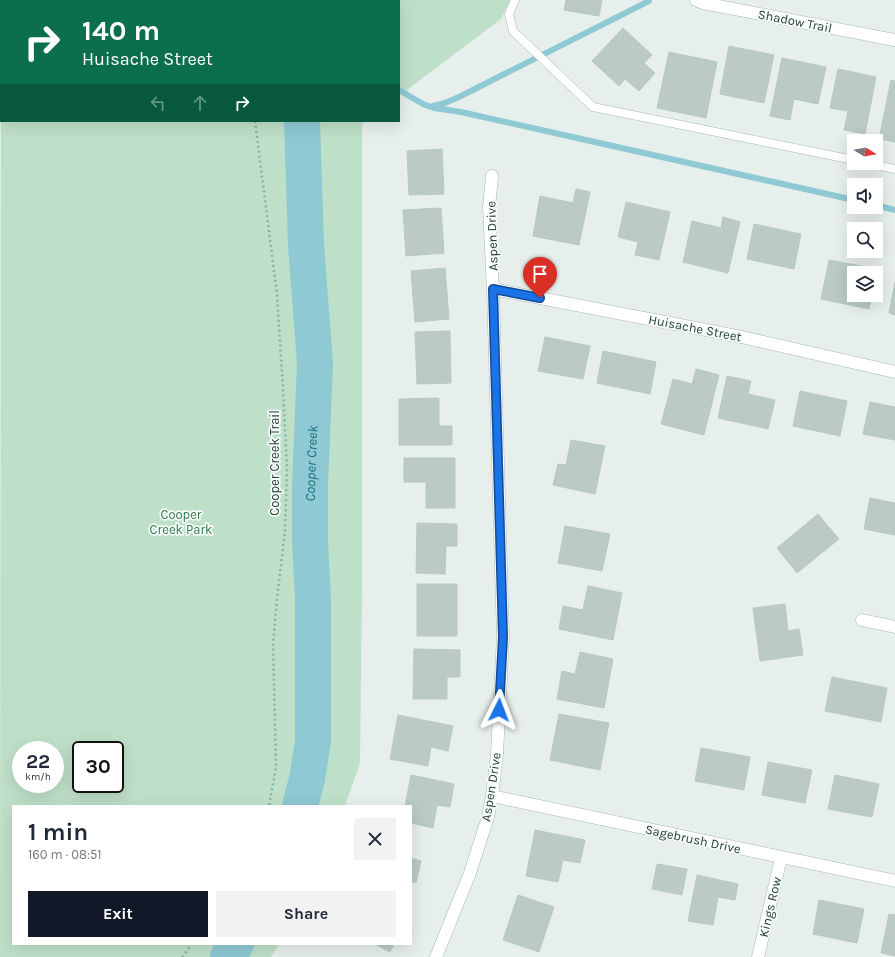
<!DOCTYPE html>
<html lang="en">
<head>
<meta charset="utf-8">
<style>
	:root { --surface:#fff; --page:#f2f2f3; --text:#1f2937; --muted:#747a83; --accent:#111827 }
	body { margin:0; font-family:Karla,sans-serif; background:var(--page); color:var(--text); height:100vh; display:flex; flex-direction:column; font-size:15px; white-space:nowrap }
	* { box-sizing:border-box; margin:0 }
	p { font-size:13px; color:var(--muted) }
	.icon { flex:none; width:22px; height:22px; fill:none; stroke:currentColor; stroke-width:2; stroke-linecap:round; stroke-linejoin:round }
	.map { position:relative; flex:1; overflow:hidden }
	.sheet { position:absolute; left:12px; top:805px; width:400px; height:140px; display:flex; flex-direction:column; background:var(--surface); border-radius:0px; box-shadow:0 4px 16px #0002 }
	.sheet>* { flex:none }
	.hud { position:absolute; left:0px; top:0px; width:400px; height:122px; box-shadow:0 4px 16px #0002; background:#0b6e4f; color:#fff; overflow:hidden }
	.needle { width:26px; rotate:101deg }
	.buttons { position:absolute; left:847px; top:134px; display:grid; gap:8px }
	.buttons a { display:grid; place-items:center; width:36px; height:36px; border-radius:0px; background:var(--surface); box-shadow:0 4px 16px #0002; font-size:20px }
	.speed { position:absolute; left:12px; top:741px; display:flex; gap:8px; font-size:20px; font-weight:700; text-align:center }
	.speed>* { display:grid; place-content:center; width:52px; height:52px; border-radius:50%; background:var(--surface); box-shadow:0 4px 16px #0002; line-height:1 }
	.speed small { font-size:10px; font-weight:400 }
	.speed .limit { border:2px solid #111; border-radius:6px; background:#fff; color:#111 }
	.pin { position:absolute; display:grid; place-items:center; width:34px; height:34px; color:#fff; margin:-41px -17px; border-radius:50% 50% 50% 0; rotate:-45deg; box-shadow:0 0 4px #0007 }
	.pin .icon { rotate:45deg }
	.me { position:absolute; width:44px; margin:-22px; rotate:3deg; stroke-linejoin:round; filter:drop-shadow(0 0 3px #0008) }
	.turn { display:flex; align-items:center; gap:14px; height:84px; padding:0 16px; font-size:18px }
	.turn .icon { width:52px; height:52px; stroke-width:2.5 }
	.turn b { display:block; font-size:28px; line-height:34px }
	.lanes { display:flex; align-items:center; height:38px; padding:0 16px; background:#0003; justify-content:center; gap:20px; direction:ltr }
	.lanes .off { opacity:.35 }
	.round { display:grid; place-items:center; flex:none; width:42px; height:42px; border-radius:0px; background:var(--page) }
	.summary { display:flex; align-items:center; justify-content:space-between; height:68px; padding:0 16px }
	h1 { font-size:24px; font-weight:700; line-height:30px }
	.cta { display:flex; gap:8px; margin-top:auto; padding:8px 16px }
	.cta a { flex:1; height:46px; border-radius:0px; background:var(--accent); color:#fff; font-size:16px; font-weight:700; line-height:46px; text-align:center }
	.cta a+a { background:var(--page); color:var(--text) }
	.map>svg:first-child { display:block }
	.green { fill:#bfe0c8; fill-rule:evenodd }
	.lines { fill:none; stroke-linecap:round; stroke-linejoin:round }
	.stream { stroke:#8ec9d4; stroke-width:6 }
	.river { stroke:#8ec9d4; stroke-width:36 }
	.building { fill:#bbcac4; stroke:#b8c9c2 }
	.lane-casing { stroke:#a8b8b2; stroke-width:9 }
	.street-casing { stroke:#a8b8b2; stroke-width:13 }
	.path { stroke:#86b3a5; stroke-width:2.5; stroke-dasharray:2 3; stroke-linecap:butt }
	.lane { stroke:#fff; stroke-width:8 }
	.street { stroke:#fff; stroke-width:12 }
	.route-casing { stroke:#114b97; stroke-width:10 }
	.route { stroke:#1a73e8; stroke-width:7 }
	.labels { text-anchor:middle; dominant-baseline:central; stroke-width:3.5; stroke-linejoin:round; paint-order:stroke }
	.street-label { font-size:13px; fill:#24423a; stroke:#f7fbf9 }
	.park-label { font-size:13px; fill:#2d7a4b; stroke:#f7fbf9 }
	.water-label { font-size:14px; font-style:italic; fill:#1c6f80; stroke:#f7fbf9 }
</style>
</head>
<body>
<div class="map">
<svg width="895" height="957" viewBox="0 0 895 957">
	<rect width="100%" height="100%" fill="#e6efeb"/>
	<path class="green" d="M229,0H510L501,19L399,96V1H229Z
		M1,85V121H365L362,124V590L360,763L345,806H13V944H279L271,957H0ZM21,750H55V784H21ZM81,750H115V784H81Z"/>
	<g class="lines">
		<path class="stream" d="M399,90L423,104L434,108L461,112L577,138L854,200
			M433,106L445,103L459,97L649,1
			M876,205L895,210"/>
		<g class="river">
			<path d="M351,1L352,0"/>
			<path id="s1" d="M300,806L307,779L313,741V599L310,542V485L315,363L306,245L302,121"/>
			<path d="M228,957L236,944"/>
		</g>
	</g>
	<path class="building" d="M8,0H60L61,1H7Z
		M566,0H602L599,16L564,10Z
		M623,28L652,55L644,63L655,73L639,91L625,79L619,86L592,61Z
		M729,46L774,55L764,103L720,94Z
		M669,52L717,62L706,118L657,108Z
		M782,58L826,67L818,104L794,99L790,120L770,116Z
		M838,69L876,77L865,134L844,130L848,111L830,108Z
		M891,80L895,81V142L879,139Z
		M442,149L444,194L409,195L407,151Z
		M576,189L590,192L579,245L533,236L540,196L573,203Z
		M626,202L670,212L659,260L635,255L638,242L618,237Z
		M441,208L444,253L406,256L403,210Z
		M723,217L740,222L728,273L683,262L692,221L721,228Z
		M754,224L801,234L794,269L747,259Z
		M829,260L877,269L876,273H854V295H872L869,309L821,299Z
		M445,268L449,319L415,322L411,271Z
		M895,282V315L889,313Z
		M450,331L451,383L417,384L415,332Z
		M545,337L590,346L583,379L538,371Z
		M603,351L656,362L650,394L597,383Z
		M696,369L719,375L704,435L661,424L673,379L692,384Z
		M727,376L751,381L748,394L775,400L768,429L718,418Z
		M800,391L847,401L840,436L793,426Z
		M439,398V426H452V445H399V399Z
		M870,402L895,407V440L863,434Z
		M571,440L605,446L595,494L553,485L558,464L566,465Z
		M404,458H455V508H426V482H404Z
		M870,498L895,503V535L864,529Z
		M818,514L839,539L797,573L777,548Z
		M417,523L457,524V546H446L445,574L416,573Z
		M565,526L610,534L602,571L558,563Z
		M417,584H457V636H417Z
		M588,586L622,593L613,640L559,629L563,606L583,610Z
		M785,604L788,631L799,629L803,655L760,661L753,608Z
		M414,649L460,650V677H447V699H413Z
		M580,652L613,659L604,708L557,699L562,671L575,674Z
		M832,677L887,688L881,722L825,711Z
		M559,714L609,723L600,770L550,760Z
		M398,715L453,726L448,751L431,747L428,766L390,759Z
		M701,748L750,757L744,790L695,781Z
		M768,762L812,770L805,803L762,795Z
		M411,775L454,784L450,807L437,805L433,828L411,823V806H405Z
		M835,775L879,784L872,817L828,809Z
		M535,830L585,840L580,863L563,860L558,882L526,876Z
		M411,858L421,861L416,883L411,881Z
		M657,864L687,869L682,895L652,889Z
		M697,875L738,884L735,900L718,897L713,925L688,921Z
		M518,895L554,907L539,952L503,940Z
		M819,900L864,909L857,943L813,934Z
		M889,914L895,915V956L881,953Z
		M375,944H394L390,952Z"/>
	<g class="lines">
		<g class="lane-casing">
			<path id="lane" d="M515,0L509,14L513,31L593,107L854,160
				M868,163L895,169"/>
		</g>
		<g class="street-casing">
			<path id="street" d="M696,0L703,3L895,40
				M493,289L742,337L895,372
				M862,620L895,627
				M492,796L895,881
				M436,957L470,873L488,817L492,796L497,754L503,637L493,289L489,207L492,176
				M758,957L781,858"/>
		</g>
		<path class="path" d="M262,1V0
			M255,121L277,295L283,389L287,469L285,530L277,599L273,644L276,767L269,806
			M182,957L192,944"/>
		<use href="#lane" class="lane"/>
		<use href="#street" class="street"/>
	</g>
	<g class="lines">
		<g class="route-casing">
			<path id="route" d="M499,710L503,637L493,289L540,298"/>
		</g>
		<use href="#route" class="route"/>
	</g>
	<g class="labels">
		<g class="street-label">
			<text transform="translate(795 21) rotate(11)">Shadow Trail</text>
			<text transform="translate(492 236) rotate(-92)">Aspen Drive</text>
			<text transform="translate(695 328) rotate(11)">Huisache Street</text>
			<text transform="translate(274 463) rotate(-90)">Cooper Creek Trail</text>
			<text transform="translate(491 787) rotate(-81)">Aspen Drive</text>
			<text transform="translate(693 839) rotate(12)">Sagebrush Drive</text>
			<text transform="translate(770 907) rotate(-77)">Kings Row</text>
		</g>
		<g class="park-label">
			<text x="181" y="514">Cooper<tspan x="181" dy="15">Creek Park</tspan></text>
		</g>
		<g class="water-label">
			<text stroke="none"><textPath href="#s1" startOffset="344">Cooper Creek</textPath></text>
		</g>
	</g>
</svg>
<div class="buttons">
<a><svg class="needle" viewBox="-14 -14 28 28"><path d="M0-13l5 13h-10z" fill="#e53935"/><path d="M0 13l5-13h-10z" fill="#747a83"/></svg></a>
<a><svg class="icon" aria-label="sound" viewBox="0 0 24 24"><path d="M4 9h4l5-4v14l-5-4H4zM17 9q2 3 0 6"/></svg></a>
<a><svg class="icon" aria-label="search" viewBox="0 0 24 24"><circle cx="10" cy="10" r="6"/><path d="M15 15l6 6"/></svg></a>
<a><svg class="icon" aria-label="layers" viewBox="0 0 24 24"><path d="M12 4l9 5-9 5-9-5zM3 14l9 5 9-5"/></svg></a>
</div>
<div class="speed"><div>22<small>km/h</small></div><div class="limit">30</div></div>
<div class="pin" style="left:540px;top:298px;background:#d93025"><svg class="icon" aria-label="arrive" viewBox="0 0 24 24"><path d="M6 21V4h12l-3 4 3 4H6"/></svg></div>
<svg class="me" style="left:499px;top:710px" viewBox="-20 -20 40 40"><path d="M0-17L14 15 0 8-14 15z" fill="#1a73e8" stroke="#fff" stroke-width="4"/></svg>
<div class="hud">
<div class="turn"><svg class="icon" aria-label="right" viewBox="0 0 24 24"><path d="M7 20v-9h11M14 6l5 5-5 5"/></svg><div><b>140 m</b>Huisache Street</div></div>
<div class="lanes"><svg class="icon off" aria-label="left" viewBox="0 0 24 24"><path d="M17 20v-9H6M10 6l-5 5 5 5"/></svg><svg class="icon off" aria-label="ahead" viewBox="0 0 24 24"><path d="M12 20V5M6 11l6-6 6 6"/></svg><svg class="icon" aria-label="right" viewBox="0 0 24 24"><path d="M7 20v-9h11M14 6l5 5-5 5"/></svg></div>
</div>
<section class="sheet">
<div class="summary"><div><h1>1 min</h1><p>160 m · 08:51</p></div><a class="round"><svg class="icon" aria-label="close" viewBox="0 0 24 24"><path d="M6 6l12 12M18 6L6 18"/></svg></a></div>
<div class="cta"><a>Exit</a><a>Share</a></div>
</section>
</div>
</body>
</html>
